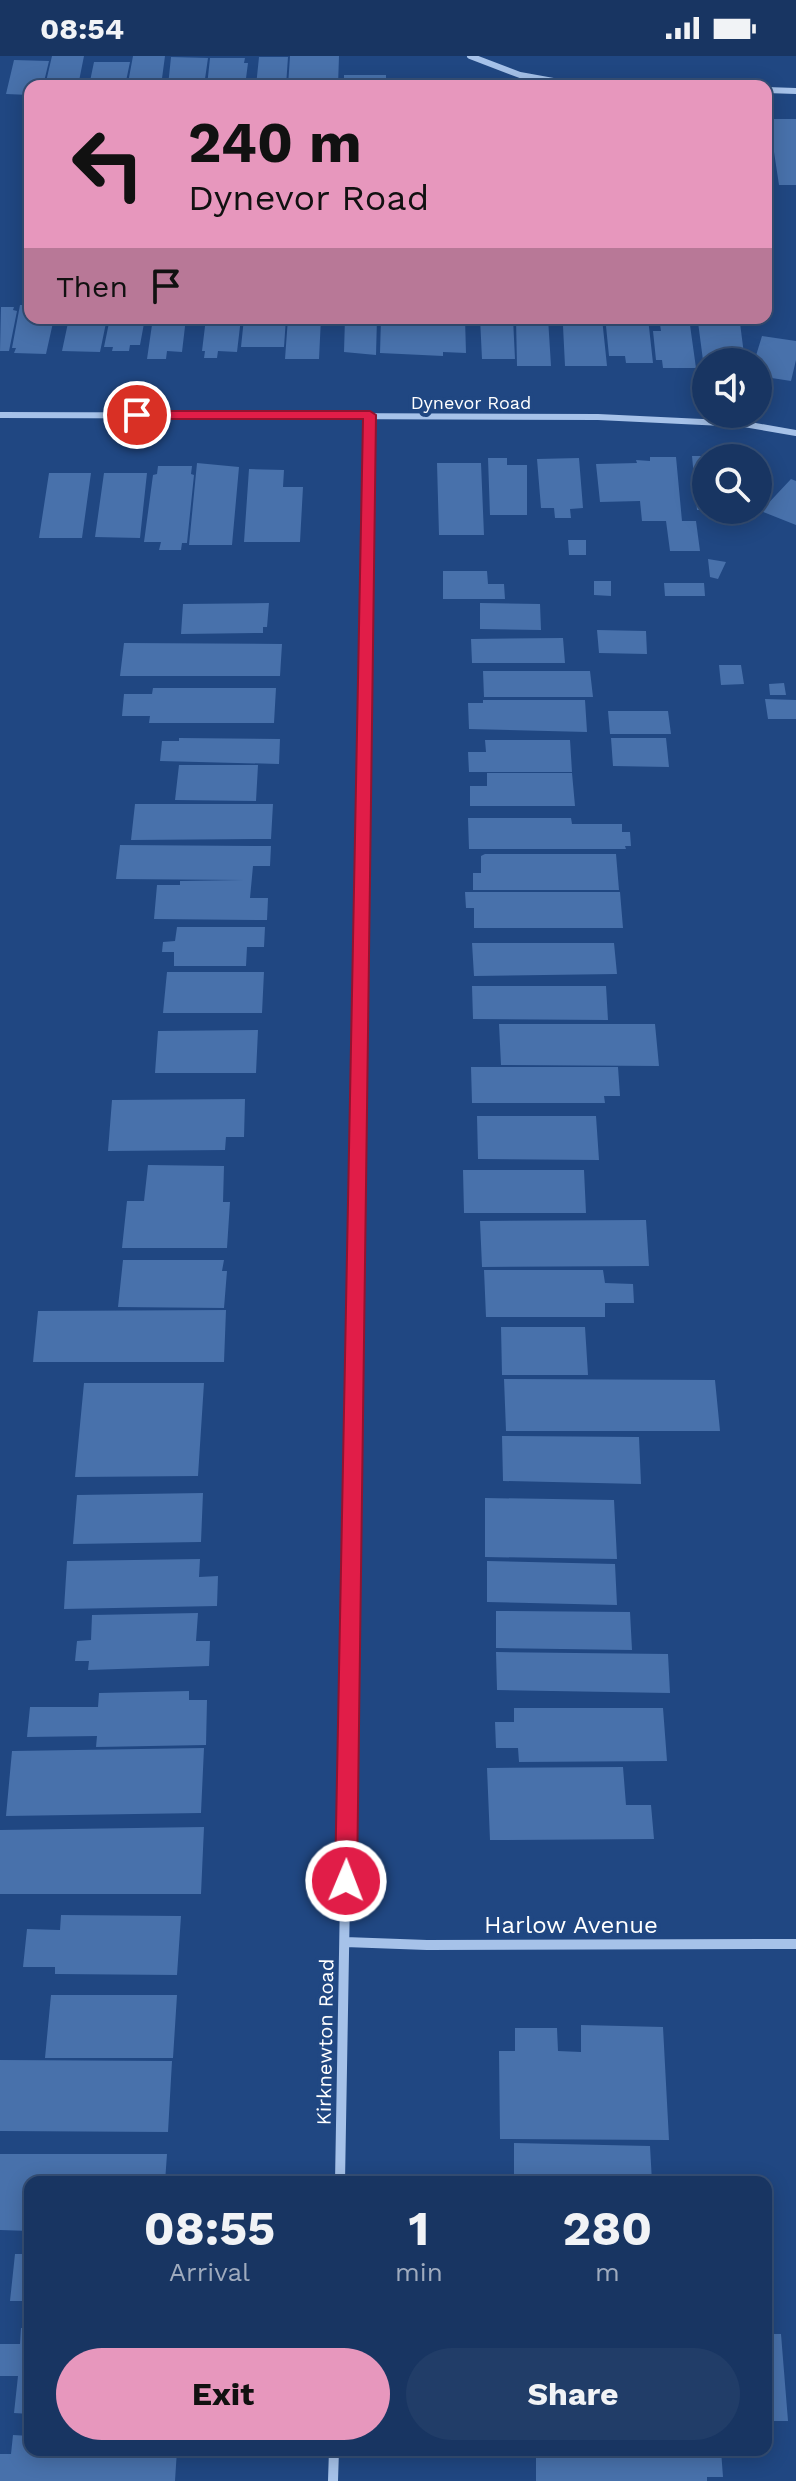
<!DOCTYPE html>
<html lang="en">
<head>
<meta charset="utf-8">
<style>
	:root { --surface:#183562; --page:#213d68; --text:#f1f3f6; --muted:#9fabbe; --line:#365077; --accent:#e797bd }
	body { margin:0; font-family:"Work Sans",sans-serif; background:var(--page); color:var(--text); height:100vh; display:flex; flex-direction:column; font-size:30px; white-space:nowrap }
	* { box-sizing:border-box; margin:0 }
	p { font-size:26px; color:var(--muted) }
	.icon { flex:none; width:44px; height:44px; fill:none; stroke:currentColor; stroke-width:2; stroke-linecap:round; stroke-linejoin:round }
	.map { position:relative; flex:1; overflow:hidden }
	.drawer { position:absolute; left:24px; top:2120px; width:748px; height:280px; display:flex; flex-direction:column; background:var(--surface); border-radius:16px; box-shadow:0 4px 20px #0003,0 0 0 2px var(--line) }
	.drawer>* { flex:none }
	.top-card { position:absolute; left:24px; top:24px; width:748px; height:244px; border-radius:16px; box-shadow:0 4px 20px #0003,0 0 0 2px var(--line); background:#e797bd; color:#111; overflow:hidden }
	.fabs { position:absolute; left:692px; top:292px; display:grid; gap:16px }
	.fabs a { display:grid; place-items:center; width:80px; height:80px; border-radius:50%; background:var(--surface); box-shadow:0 4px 20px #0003,0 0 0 2px var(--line); font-size:40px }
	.pin { position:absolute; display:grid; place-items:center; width:68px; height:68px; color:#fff; margin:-34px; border:4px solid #fff; border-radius:50%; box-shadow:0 2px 8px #0007 }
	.me { position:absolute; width:88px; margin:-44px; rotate:1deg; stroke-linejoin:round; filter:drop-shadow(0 0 6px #0008) }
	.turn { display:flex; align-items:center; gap:28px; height:168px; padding:0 32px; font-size:36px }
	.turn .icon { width:104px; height:104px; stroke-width:2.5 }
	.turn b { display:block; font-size:56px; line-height:68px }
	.then { display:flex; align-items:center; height:76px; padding:0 32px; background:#0003; gap:16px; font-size:30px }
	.eta { display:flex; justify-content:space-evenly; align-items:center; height:136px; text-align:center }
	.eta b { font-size:48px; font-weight:700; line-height:56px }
	.action { display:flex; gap:16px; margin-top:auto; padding:16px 32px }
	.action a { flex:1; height:92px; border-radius:48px; background:var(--accent); color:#111; font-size:32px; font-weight:700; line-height:92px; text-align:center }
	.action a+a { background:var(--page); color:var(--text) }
	.status { display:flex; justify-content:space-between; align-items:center; height:56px; padding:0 40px; background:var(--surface); direction:ltr }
	.status svg { height:22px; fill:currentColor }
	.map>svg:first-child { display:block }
	.building { fill:#4871ab }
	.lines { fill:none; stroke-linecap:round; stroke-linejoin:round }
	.street-far2 { stroke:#a6c2e9; stroke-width:6 }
	.street-far1 { stroke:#a6c2e9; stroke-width:7 }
	.street { stroke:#a6c2e9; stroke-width:10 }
	.route { fill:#e11d48; stroke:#92132f; stroke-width:2 }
	.labels { text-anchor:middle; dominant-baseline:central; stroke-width:8; stroke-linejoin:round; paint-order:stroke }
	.far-street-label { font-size:18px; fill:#fff; stroke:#204782 }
	.street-label { font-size:20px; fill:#fff; stroke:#204782 }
	.near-street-label { font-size:24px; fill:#fff; stroke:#204782 }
</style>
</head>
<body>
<div class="status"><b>08:54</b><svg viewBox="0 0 49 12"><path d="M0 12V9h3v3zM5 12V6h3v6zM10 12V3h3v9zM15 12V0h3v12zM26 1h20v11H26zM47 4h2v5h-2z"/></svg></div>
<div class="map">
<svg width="796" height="2425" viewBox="0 0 796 2425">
	<rect width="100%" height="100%" fill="#204782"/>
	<path class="building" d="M52,0H84L78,30H45Z
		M133,0H165L161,30L128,27Z
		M290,0H339L338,30H288Z
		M171,1L208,2L204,30H168Z
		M259,1H288L286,30H256Z
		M210,2H245L244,7H248L245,30H207Z
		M14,4L49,5L43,30H30V39L6,38Z
		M94,6H130L125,30H89Z
		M344,19H386V30H344Z
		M766,63H796V129H779L774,96L766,92Z
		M20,249H30V262H54L46,298L14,297L16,292H12Z
		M1,251H14L13,254L17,255L9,295H0Z
		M69,262H107L100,296L62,295Z
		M110,262H145L140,289H130L129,295H112L113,291H104Z
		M153,262H186L182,296L167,295L166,303H147Z
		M206,262H241L237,296L218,295L217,302H204L205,295H202Z
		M244,262H286L284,291H241Z
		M288,262H321L319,303H285Z
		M345,262H377L376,299L344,296Z
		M381,262H465L466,297L443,296V300L380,297Z
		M480,262H513L515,303H482Z
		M516,262H548L551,310H517Z
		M574,262H602L607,310H565L563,270H574Z
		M617,262H648L653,307H626L625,300H609L606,270H618Z
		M659,262H689L696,312H663L662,304H656L653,275H661Z
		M722,262H736L740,267L745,306H706L704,312L698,266H723Z
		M762,280L796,285V304L791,325L758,320V306H754Z
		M692,400H706V454H697Z
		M650,401H676L682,465H696L700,495H670L666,465H642L640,445L600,446L596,408L637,407L636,404L650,405Z
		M488,402H507V409H527V459H490Z
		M579,402L583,452L570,453L571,462H555L554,452H541L537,403Z
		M197,407L239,411L232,489H189Z
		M437,407H481L484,479H439Z
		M158,410H192L191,418L194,419L187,487H182L181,494H159L161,486H144L153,419L157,418Z
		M249,413L284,414L283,431H303L300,486H244Z
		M49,417H91L82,482H39Z
		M104,417H147L140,482L95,481Z
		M791,423L796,425V469L761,455Z
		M568,484H586V499H569Z
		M708,503L726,506L718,523L710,521Z
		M443,515H487L488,528H504L505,543H443Z
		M594,525H611V540L594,539Z
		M664,527H704L705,540H665Z
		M269,547L267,571H263V577L181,578L183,548Z
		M480,547L540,548L541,574L480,573Z
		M597,574L646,575L647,598L599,597Z
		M563,582L565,607H472L471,583Z
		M124,587L282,588L280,620H120Z
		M719,609H741L744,628L721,629Z
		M483,615H590L593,641H484Z
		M784,627L786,639H770L769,628Z
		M153,632H276L274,667H149L150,660H122L124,638H152Z
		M765,643L796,644V663H768Z
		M483,644H585L587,676L469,673L468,647H483Z
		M608,655H668L671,678H610Z
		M179,682L280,683L279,708L160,705L162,685H179Z
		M611,682H666L669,711L613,710Z
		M485,684H570L572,716H469L468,696H486Z
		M179,709H258L256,745L175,744Z
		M487,717H572L575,750H470V730H487Z
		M135,748H273L271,783L131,784Z
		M468,762H571L572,768H622V776H630L631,790H625L626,793H469Z
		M120,789L271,790L270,810H253L250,842H268L267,864L154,863L157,829H180V825L243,824L116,823Z
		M485,798H616L619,834H473V817H481V800Z
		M465,836H620L623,872H474V852H466Z
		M177,871H265L264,891H247L246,910H174V896H162L163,886L175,885Z
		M472,887H614L617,918L474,920Z
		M167,916H264L262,957H163Z
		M472,930H606L608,964L473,963Z
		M499,968H655L659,1010L501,1009Z
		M258,974L256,1017H155L158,975Z
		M471,1011H618L620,1040H604L605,1047H472Z
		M245,1043L244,1081H226L225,1094L108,1095L112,1044Z
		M477,1060H596L599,1104L478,1103Z
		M148,1109L224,1110L223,1146H230L227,1192H122L127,1145H144Z
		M463,1114H584L586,1157H464Z
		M646,1164L649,1210L482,1211L480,1165Z
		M123,1204H224L222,1215H227L224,1252L118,1251Z
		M484,1214H603L605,1227L633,1228L634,1247H605V1261H486Z
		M226,1254L224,1306H33L38,1255Z
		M501,1271H585L588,1319H502Z
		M504,1323L715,1324L720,1375H506Z
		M84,1327H204L198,1420L75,1421Z
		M502,1380L639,1381L641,1428L503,1425Z
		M203,1437L201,1486L73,1488L77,1439Z
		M485,1442L614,1444L617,1503L485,1501Z
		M200,1503L199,1521L218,1520L217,1550L64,1553L67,1505Z
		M487,1505L615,1508L617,1549L487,1546Z
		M496,1555L630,1556L632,1594L496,1592Z
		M198,1557L196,1585H210L209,1610L88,1614L89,1605H75L77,1585L91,1584L92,1559Z
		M496,1596L668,1598L670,1637L497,1634Z
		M189,1635V1644H207L206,1689L96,1691L97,1680L27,1681L30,1651H98L99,1637Z
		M514,1652H663L667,1705L519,1706L518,1692H496L495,1666H514Z
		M204,1692L201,1757L6,1760L12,1695Z
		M623,1711L626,1749H651L654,1783L490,1784L487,1712Z
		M204,1771L201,1838H0V1774Z
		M61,1859L181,1860L177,1919L55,1918V1911H23L27,1873L60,1874Z
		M51,1939H177L173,2002H45Z
		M581,1969L663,1971L669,2084L500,2083L499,1995H515V1972H557L558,1995L581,1996Z
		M0,2004L172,2005L168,2076L0,2075Z
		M514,2087L650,2090L652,2126H514Z
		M0,2098H167L165,2126H30V2175L0,2174Z
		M15,2198H30V2245H10Z
		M21,2272H30V2358L14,2357L18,2320H0V2288H20Z
		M766,2278H781L788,2365H766Z
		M13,2379L30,2380V2394H177L175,2425H0V2398H11Z
		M541,2394H721L723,2421H707V2425H536V2397Z"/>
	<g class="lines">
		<path class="street-far2" d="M470,0L520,19L581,30
			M766,34L796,35
			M0,359L598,361L744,368L796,377
			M366,599L370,359"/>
		<path class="street-far1" d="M353,1387L366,597"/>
		<path class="street" d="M345,1886L427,1889L796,1888
			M340,2126L353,1385
			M333,2425L334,2394"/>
	</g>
	<path class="route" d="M370,355L376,359L357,1825L354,1833L346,1836L339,1833L335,1825L363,363H137L131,359L137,355Z"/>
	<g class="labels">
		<g class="far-street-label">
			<text x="471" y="346">Dynevor Road</text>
		</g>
		<g class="street-label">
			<text transform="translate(325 1986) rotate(-89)">Kirknewton Road</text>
		</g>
		<g class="near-street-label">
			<text x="571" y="1869">Harlow Avenue</text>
		</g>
	</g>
</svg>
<div class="fabs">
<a><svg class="icon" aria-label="sound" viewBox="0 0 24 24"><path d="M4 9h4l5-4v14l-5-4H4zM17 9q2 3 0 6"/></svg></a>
<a><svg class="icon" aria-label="search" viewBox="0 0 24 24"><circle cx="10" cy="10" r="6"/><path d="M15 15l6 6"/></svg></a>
</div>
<div class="pin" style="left:137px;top:359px;background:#d93025"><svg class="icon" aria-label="arrive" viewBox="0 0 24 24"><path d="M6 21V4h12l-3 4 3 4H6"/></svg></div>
<svg class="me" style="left:346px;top:1825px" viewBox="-20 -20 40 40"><circle r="17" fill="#e11d48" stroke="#fff" stroke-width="3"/><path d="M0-11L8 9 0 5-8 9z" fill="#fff"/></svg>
<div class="top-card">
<div class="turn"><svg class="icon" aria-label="left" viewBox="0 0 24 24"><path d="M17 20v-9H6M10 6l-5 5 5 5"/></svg><div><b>240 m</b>Dynevor Road</div></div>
<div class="then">Then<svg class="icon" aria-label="arrive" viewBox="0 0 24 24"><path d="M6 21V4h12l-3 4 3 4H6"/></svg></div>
</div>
<section class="drawer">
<div class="eta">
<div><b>08:55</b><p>Arrival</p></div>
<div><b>1</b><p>min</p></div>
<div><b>280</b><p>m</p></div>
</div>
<div class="action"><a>Exit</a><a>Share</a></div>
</section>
</div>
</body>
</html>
